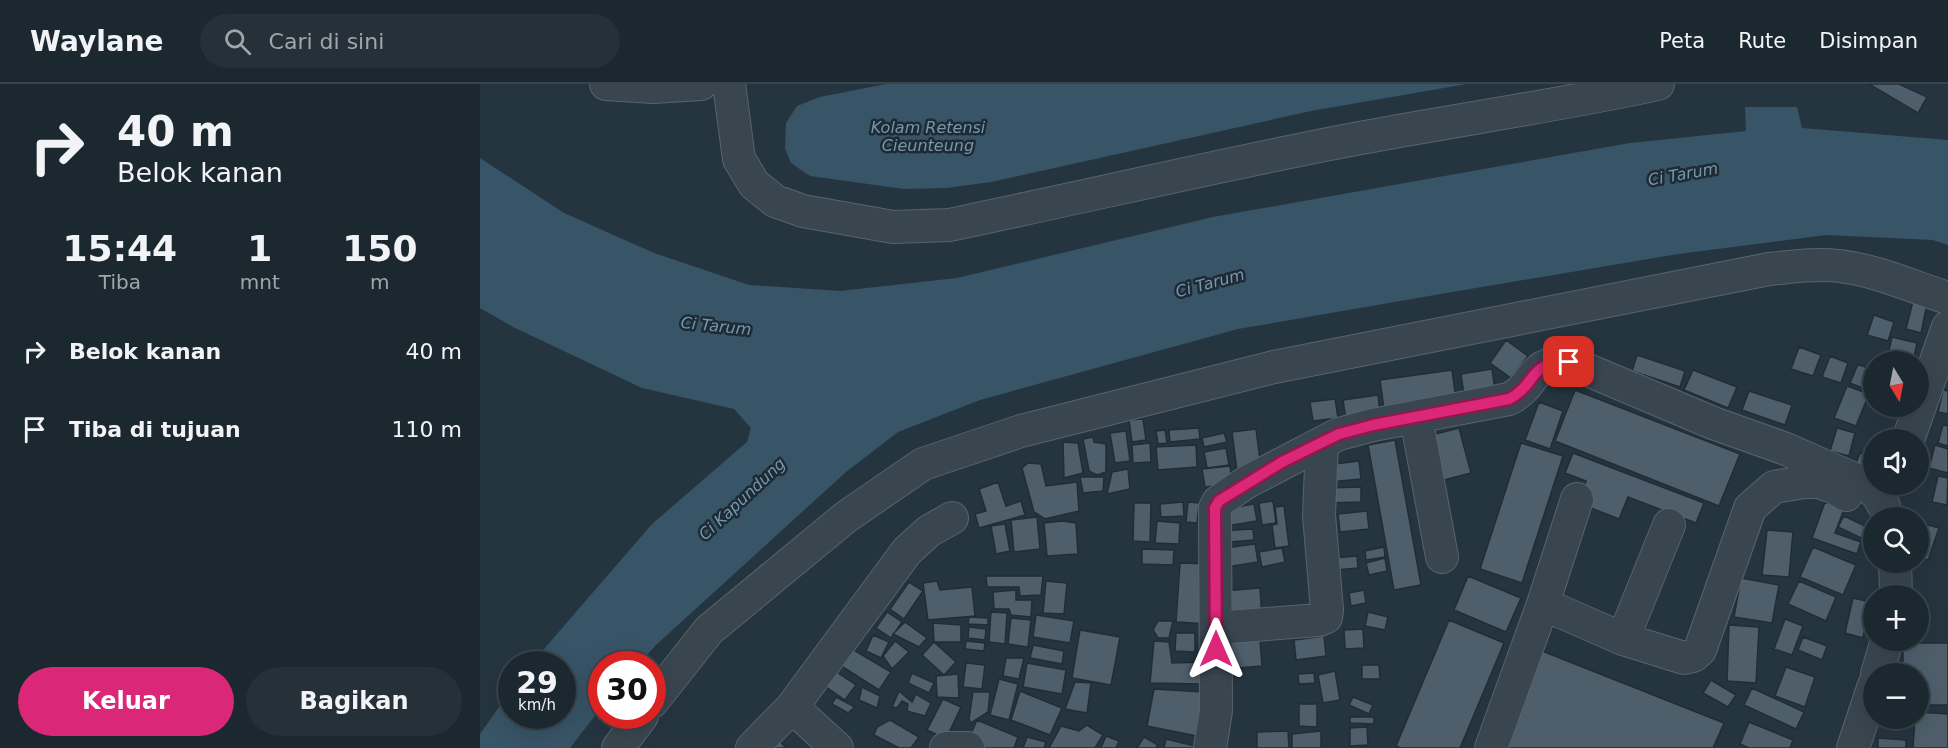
<!DOCTYPE html>
<html lang="id">
<head>
<meta charset="utf-8">
<style>
	:root { --surface:#1c2830; --page:#253038; --text:#f1f3f6; --muted:#a0a6ab; --line:#3a444c; --accent:#db2777 }
	body { margin:0; font-family:"DejaVu Sans",sans-serif; background:var(--page); color:var(--text); height:100vh; display:flex; flex-direction:column; font-size:22px; white-space:nowrap }
	* { box-sizing:border-box; margin:0 }
	p { font-size:20px; color:var(--muted) }
	.icon { flex:none; width:33px; height:33px; fill:none; stroke:currentColor; stroke-width:2; stroke-linecap:round; stroke-linejoin:round }
	.map { position:relative; flex:1; overflow:hidden }
	.details { display:flex; flex-direction:column; background:var(--surface); width:480px }
	.details>* { flex:none }
	.banner { background:#1c2830; color:var(--text); overflow:hidden }
	.needle { width:39px; rotate:170deg }
	.buttons { position:absolute; left:1383px; top:267px; display:grid; gap:12px }
	.buttons a { display:grid; place-items:center; width:66px; height:66px; border-radius:50%; background:var(--surface); box-shadow:0 6px 24px #0002,0 0 0 2px var(--line); font-size:30px }
	.speed { position:absolute; left:18px; top:567px; display:flex; gap:12px; font-size:30px; font-weight:700; text-align:center }
	.speed>* { display:grid; place-content:center; width:78px; height:78px; border-radius:50%; background:var(--surface); box-shadow:0 6px 24px #0002,0 0 0 2px var(--line); line-height:1 }
	.speed small { font-size:15px; font-weight:400 }
	.speed .limit { border:9px solid #d22; background:#fff; color:#111 }
	.pin { position:absolute; display:grid; place-items:center; width:51px; height:51px; color:#fff; margin:-26px; border-radius:12px; box-shadow:0 3px 9px #0006 }
	.me { position:absolute; width:66px; margin:-33px; rotate:0deg; stroke-linejoin:round; filter:drop-shadow(0 0 4px #0008) }
	.turn { display:flex; align-items:center; gap:21px; height:126px; padding:0 18px; font-size:27px }
	.turn .icon { width:78px; height:78px; stroke-width:2.5 }
	.turn b { display:block; font-size:42px; line-height:51px }
	.eta { display:flex; justify-content:space-evenly; align-items:center; height:102px; text-align:center }
	.eta b { font-size:36px; font-weight:700; line-height:42px }
	.action { display:flex; gap:12px; margin-top:auto; padding:12px 18px }
	.action a { flex:1; height:69px; border-radius:36px; background:var(--accent); color:#fff; font-size:24px; font-weight:700; line-height:69px; text-align:center }
	.action a+a { background:var(--page); color:var(--text) }
	ul { padding:0; list-style:none }
	li { display:flex; align-items:center; gap:18px; height:78px; padding:0 18px }
	li div { flex:1 }
	li b { display:block; font-size:22px }
	li em { font-style:normal }
	header { display:flex; align-items:center; gap:36px; box-sizing:border-box; height:84px; padding:0 30px; background:var(--surface); border-bottom:2px solid var(--line) }
	header strong { font-size:28px }
	nav { display:flex; gap:33px; margin-inline-start:auto; font-size:21px }
	.search { width:420px; height:54px; background:var(--page); display:flex; align-items:center; gap:15px; box-sizing:border-box; padding:0 21px; border-radius:33px; color:var(--muted); font-size:22px }
	main { display:flex; flex:1; min-height:0 }
	.map>svg:first-child { display:block }
	.water { fill:#385467 }
	.building { fill:#4e5f6b; stroke:#202d37; stroke-width:1.5 }
	.lines { fill:none; stroke-linecap:round; stroke-linejoin:round }
	.minor-casing { stroke:#57646d; stroke-width:34 }
	.minor { stroke:#394650; stroke-width:32 }
	.route-casing { stroke:#8e194d; stroke-width:15 }
	.route { stroke:#db2777; stroke-width:10 }
	.labels { text-anchor:middle; dominant-baseline:central; stroke-width:5; stroke-linejoin:round; paint-order:stroke }
	.water-label { font-size:16px; font-style:italic; fill:#7597ad; stroke:#1e2b35 }
</style>
</head>
<body>
<header>
<strong>Waylane</strong>
<div class="search"><svg class="icon" aria-label="search" viewBox="0 0 24 24"><circle cx="10" cy="10" r="6"/><path d="M15 15l6 6"/></svg>Cari di sini</div>
<nav><a>Peta</a><a>Rute</a><a>Disimpan</a></nav>
</header>
<main>
<section class="details">
<div class="banner">
<div class="turn"><svg class="icon" aria-label="right" viewBox="0 0 24 24"><path d="M7 20v-9h11M14 6l5 5-5 5"/></svg><div><b>40 m</b>Belok kanan</div></div>
</div>
<div class="eta">
<div><b>15:44</b><p>Tiba</p></div>
<div><b>1</b><p>mnt</p></div>
<div><b>150</b><p>m</p></div>
</div>
<ul>
<li><svg class="icon" aria-label="right" viewBox="0 0 24 24"><path d="M7 20v-9h11M14 6l5 5-5 5"/></svg><div><b>Belok kanan</b></div><em>40 m</em></li>
<li><svg class="icon" aria-label="arrive" viewBox="0 0 24 24"><path d="M6 21V4h12l-3 4 3 4H6"/></svg><div><b>Tiba di tujuan</b></div><em>110 m</em></li>
</ul>
<div class="action"><a>Keluar</a><a>Bagikan</a></div>
</section>
<div class="map">
<svg width="1468" height="664" viewBox="0 0 1468 664">
	<rect width="100%" height="100%" fill="#253540"/>
	<path class="water" d="M406,0H987L831,27L511,98L467,104L424,105L330,92L311,79L305,64L306,39L317,22L340,13Z
		M1265,23H1317L1322,44L1468,56V161L1453,156L1346,151L1198,170L984,206L758,245L500,316L418,348L366,388L176,561L159,580H122L121,624L90,664H0V650L31,606L32,632H82V580H51L172,440L267,358L271,344L254,325L162,304L33,243L0,224V74L84,129L174,169L269,201L360,207L477,194L733,133L1150,59L1266,47Z"/>
	<path class="building" d="M1389,0H1419L1447,13L1438,29Z
		M1433,217L1447,220L1441,249L1426,245Z
		M1394,231L1414,238L1408,257L1387,251Z
		M1412,253L1437,259L1433,278L1407,275Z
		M1026,256L1048,272L1031,294L1010,279Z
		M1319,263L1341,271L1333,292L1311,285Z
		M1157,271L1205,287L1200,303L1152,287Z
		M1350,272L1368,279L1361,299L1342,293Z
		M1378,280L1394,287L1393,308L1370,299Z
		M1012,285L1016,313L985,318L981,290Z
		M972,286L977,323L905,332L900,296Z
		M1213,286L1257,303L1248,324L1204,306Z
		M1367,302L1389,310L1376,342L1354,334Z
		M1095,306L1260,370L1239,422L1075,357Z
		M1463,306L1468,307V330L1458,328Z
		M1269,307L1312,321L1305,341L1262,326Z
		M898,311L901,337L867,342L863,316Z
		M855,315L858,334L833,337L830,318Z
		M1059,318L1083,327L1070,365L1045,356Z
		M663,335L666,356L652,358L649,336Z
		M1463,341L1468,342V362L1458,359Z
		M719,344L720,355L690,358L689,346Z
		M979,344L991,389L964,396L952,351Z
		M1357,344L1375,349L1369,372L1350,367Z
		M776,345L781,384L757,387L752,348Z
		M685,346L687,359L678,360L676,347Z
		M646,347L650,377L635,379L630,349Z
		M744,349L747,358L724,363L722,354Z
		M613,353L614,358L626,360V388L617,391L609,387L603,355Z
		M915,356L941,501L914,506L888,361Z
		M583,358L598,359L603,389L584,394Z
		M670,359L671,378L653,379L652,361Z
		M1041,359L1083,372L1042,499L1000,485Z
		M716,361L717,383L678,386L676,363Z
		M1455,361L1468,365V389L1449,384Z
		M746,364L749,381L727,384L724,368Z
		M1093,369L1224,419L1216,439L1148,413L1139,435L1098,419L1106,397L1085,389Z
		M1380,369L1394,374V392H1371Z
		M879,377L881,395L849,398L847,381Z
		M548,379L561,380L566,402L597,398L599,427L565,435L554,428L542,384Z
		M750,382L752,400L725,403L722,385Z
		M648,385L650,405L627,410L632,388Z
		M1458,392L1468,394L1467,421L1452,418Z
		M600,393H624L623,407L603,409Z
		M518,398L526,422L541,417L545,431L499,444L495,430L506,427L499,405Z
		M881,403V418L847,419L846,404Z
		M793,417L796,439L782,441L779,419Z
		M703,418L704,432L681,433L680,420Z
		M708,418L719,419L717,439L706,438Z
		M1345,418L1364,425L1355,449L1381,458L1377,470L1332,454Z
		M654,419H671L670,458L653,457Z
		M774,420L777,437L740,443L738,426Z
		M804,422L809,462L795,464L792,441L797,440L795,423Z
		M887,427L889,445L860,448L858,430Z
		M1364,432L1387,443L1381,454L1358,443Z
		M557,433L560,465L534,468L531,436Z
		M582,437L596,439L598,470L567,472L564,439Z
		M677,437L700,439L699,460L675,459Z
		M525,440L530,467L516,470L511,442Z
		M1445,440L1459,444L1448,476L1438,473V458Z
		M773,445L774,456L739,459L738,447Z
		M1287,446L1313,448L1309,493L1282,491Z
		M775,460L778,478L740,484L737,465Z
		M904,463L905,473L886,476L885,467Z
		M1333,463L1376,481L1363,511L1320,493Z
		M802,464L805,478L782,483L779,468Z
		M662,465L694,466L693,481L662,480Z
		M877,472L878,484L855,486L854,474Z
		M905,474L907,487L889,491L886,479Z
		M700,479L733,480L729,540L696,538Z
		M506,492H563L561,511L540,512L539,503H507Z
		M988,492L1041,514L1026,548L974,526Z
		M1261,494L1299,501L1292,539L1254,533Z
		M457,497L460,506L492,503L495,532L448,536L443,499Z
		M566,497L587,499L584,530L563,529Z
		M1319,497L1356,513L1346,537L1308,520Z
		M429,498L443,507L424,535L410,525Z
		M780,504L782,535L744,538L742,507Z
		M536,506V516H552L551,533L531,531L529,525H514L513,508Z
		M884,506L886,519L871,522L869,509Z
		M1373,514L1390,518L1383,554L1365,549Z
		M407,528L422,538L411,554L396,544Z
		M511,528L527,529L525,560L509,558Z
		M888,528L908,533L905,546L885,542Z
		M556,531L594,537L590,559L553,553Z
		M489,533L508,534V541L488,540Z
		M531,534L551,536L548,563L528,560Z
		M1305,535L1323,542L1312,571L1294,565Z
		M969,536L1024,559L980,664H921L916,662Z
		M678,537H693L689,554H678L673,546Z
		M425,538L447,554L439,563L413,550Z
		M453,539L481,541V558H454Z
		M1249,541L1279,543L1276,599L1247,597Z
		M489,543L506,545L505,556L488,554Z
		M779,544L782,582L747,585L744,548Z
		M883,545L884,564L865,565L864,546Z
		M600,546L640,553L631,601L592,594Z
		M696,549H715V568L695,567Z
		M393,551L409,558L401,574L386,567Z
		M844,552L846,572L816,576L814,556Z
		M1323,553L1347,562L1342,576L1318,566Z
		M415,557L429,568L412,585L403,572Z
		M486,557L505,559L504,567L485,565Z
		M674,557L689,558L692,579L724,578L723,600L670,599Z
		M454,558L476,578L464,591L442,571Z
		M1423,559H1468V621H1438V590H1423Z
		M553,561L584,567L582,580L550,574Z
		M367,562L411,588L399,606L355,578Z
		M1057,565L1244,639L1233,664H1016Z
		M526,574H544L539,595L523,592Z
		M486,579L505,581L502,605L483,603Z
		M547,579L586,586L582,610L543,603Z
		M882,581H899L900,595H882Z
		M349,583L376,601L365,616L339,598Z
		M1306,583L1335,593L1325,623L1295,612Z
		M855,587L860,616L843,619L838,591Z
		M432,589L454,599L449,609L428,599Z
		M834,589L835,599L819,600L818,590Z
		M478,590L479,614L457,613L456,592Z
		M519,595L538,600L529,636L510,631Z
		M1231,596L1256,611L1248,623L1223,609Z
		M595,598L611,599L607,629L585,625Z
		M382,603L400,612L397,624L379,616Z
		M1272,604L1324,628L1316,645L1264,621Z
		M674,605L723,608L722,653L667,642Z
		M419,607L432,618L436,610L451,619L445,632L427,627L428,620L422,617L417,624L412,623Z
		M540,607L582,624L570,651L531,636Z
		M493,608H510L508,628L491,639L489,635Z
		M356,613L375,623L368,629L352,620Z
		M873,613L893,621L889,630L869,621Z
		M463,615L481,623L466,655L447,646Z
		M819,620H837V643L819,642Z
		M1438,628L1468,630V664H1433L1435,634H1438Z
		M870,633H894V640L870,639Z
		M410,636L439,653L431,664H419L394,651L397,643Z
		M497,636L538,653L534,664H498L487,659Z
		M1269,638L1313,656L1310,664H1269L1260,660Z
		M607,641L623,651L615,664H569L581,642L599,647Z
		M887,643L888,661L870,662V644Z
		M808,647L809,664H777V648Z
		M841,647V664H812V650Z
		M626,652L639,657L636,664H621Z
		M296,653L306,664H284Z
		M547,653L566,658L564,664H543Z
		M664,653L678,661L676,664H657Z
		M1398,654L1426,656V664H1398Z
		M686,655L715,662V664H684Z"/>
	<g class="lines">
		<g class="minor-casing">
			<path id="minor" d="M126,0L173,3L221,0
				M249,0L259,75L274,100L295,117L323,127L413,143L469,141C589,116 709,88 829,64C945,40 1063,25 1178,0
				M936,333L962,473
				M1428,356L1468,243
				M1415,478L1416,512
				M1063,520L1097,415
				M736,544L839,536L846,533L847,526L839,431L842,359
				M1143,555L1189,441
				M1397,590L1407,556
				M172,618L229,546L366,433L443,380L541,347L794,283L1289,185C1312,183 1336,179 1359,182C1396,186 1433,203 1468,214
				M312,623L357,664
				M138,664L162,632
				M272,664L312,623L427,467L449,447L472,434
				M466,664H488
				M730,664L736,627L735,424L739,417L767,398L859,350L893,341L1029,315C1058,300 1047,278 1089,278L1233,339L1306,365L1383,399L1397,410L1404,422
				M1011,664L1063,520L1143,555L1204,574L1213,572L1220,566L1270,424L1294,403L1324,398H1339L1351,402L1366,411
				M1373,664L1394,601"/>
		</g>
		<use href="#minor" class="minor"/>
	</g>
	<g class="lines">
		<g class="route-casing">
			<path id="route" d="M736,565L735,424L739,417L802,378L859,350L893,341L1029,315C1058,300 1047,278 1089,278"/>
		</g>
		<use href="#route" class="route"/>
	</g>
	<g class="labels">
		<g class="water-label">
			<text x="448" y="43">Kolam Retensi<tspan x="448" dy="18">Cieunteung</tspan></text>
			<text transform="translate(1203 90) rotate(-10)">Ci Tarum</text>
			<text transform="translate(730 199) rotate(-15)">Ci Tarum</text>
			<text transform="translate(236 242) rotate(6)">Ci Tarum</text>
			<text transform="translate(262 415) rotate(-43)">Ci Kapundung</text>
		</g>
	</g>
</svg>
<div class="buttons">
<a><svg class="needle" viewBox="-14 -14 28 28"><path d="M0-13l5 13h-10z" fill="#e53935"/><path d="M0 13l5-13h-10z" fill="#a0a6ab"/></svg></a>
<a><svg class="icon" aria-label="sound" viewBox="0 0 24 24"><path d="M4 9h4l5-4v14l-5-4H4zM17 9q2 3 0 6"/></svg></a>
<a><svg class="icon" aria-label="search" viewBox="0 0 24 24"><circle cx="10" cy="10" r="6"/><path d="M15 15l6 6"/></svg></a>
<a>+</a>
<a>−</a>
</div>
<div class="speed"><div>29<small>km/h</small></div><div class="limit">30</div></div>
<div class="pin" style="left:1089px;top:278px;background:#d93025"><svg class="icon" aria-label="arrive" viewBox="0 0 24 24"><path d="M6 21V4h12l-3 4 3 4H6"/></svg></div>
<svg class="me" style="left:736px;top:565px" viewBox="-20 -20 40 40"><path d="M0-17L14 15 0 8-14 15z" fill="#db2777" stroke="#fff" stroke-width="4"/></svg>
</div>
</main>
</body>
</html>
